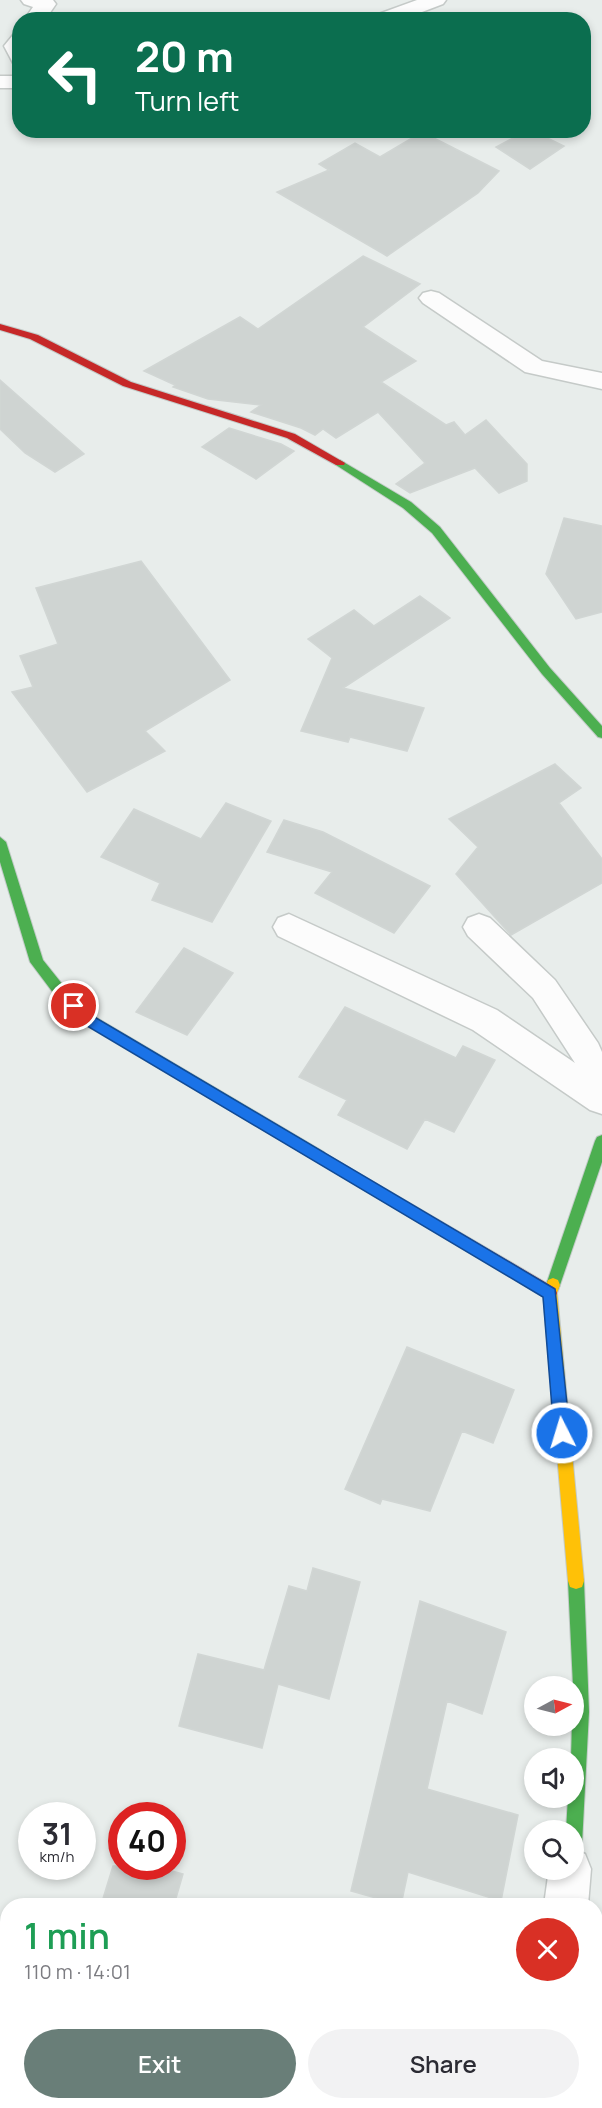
<!DOCTYPE html>
<html lang="en">
<head>
<meta charset="utf-8">
<style>
	:root { --surface:#fff; --page:#f2f2f3; --text:#2b2b33; --muted:#7c7c81; --accent:#697e78 }
	body { margin:0; font-family:Manrope,sans-serif; background:var(--page); color:var(--text); height:100vh; display:flex; flex-direction:column; font-size:22px; white-space:nowrap }
	* { box-sizing:border-box; margin:0 }
	p { font-size:20px; color:var(--muted) }
	.icon { flex:none; width:33px; height:33px; fill:none; stroke:currentColor; stroke-width:2; stroke-linecap:round; stroke-linejoin:round }
	.map { position:relative; flex:1; overflow:hidden }
	.details { position:absolute; left:0px; top:1898px; width:603px; height:212px; display:flex; flex-direction:column; background:var(--surface); border-radius:24px 24px 0 0; box-shadow:0 3px 9px #0003 }
	.details>* { flex:none }
	.guide { position:absolute; left:12px; top:12px; width:579px; height:126px; border-radius:24px; box-shadow:0 3px 9px #0003; background:#0b6e4f; color:#fff; overflow:hidden }
	.needle { width:39px; rotate:83deg }
	.controls { position:absolute; left:524px; top:1676px; display:grid; gap:12px }
	.controls a { display:grid; place-items:center; width:60px; height:60px; border-radius:50%; background:var(--surface); box-shadow:0 3px 9px #0003; font-size:30px }
	.speed { position:absolute; left:18px; top:1802px; display:flex; gap:12px; font-size:30px; font-weight:700; text-align:center }
	.speed>* { display:grid; place-content:center; width:78px; height:78px; border-radius:50%; background:var(--surface); box-shadow:0 3px 9px #0003; line-height:1 }
	.speed small { font-size:15px; font-weight:400 }
	.speed .limit { border:9px solid #d22; background:#fff; color:#111 }
	.pin { position:absolute; display:grid; place-items:center; width:51px; height:51px; color:#fff; margin:-26px; border:3px solid #fff; border-radius:50%; box-shadow:0 2px 6px #0007 }
	.me { position:absolute; width:66px; margin:-33px; rotate:355deg; stroke-linejoin:round; filter:drop-shadow(0 0 4px #0008) }
	.turn { display:flex; align-items:center; gap:21px; height:126px; padding:0 24px; font-size:27px }
	.turn .icon { width:78px; height:78px; stroke-width:2.5 }
	.turn b { display:block; font-size:42px; line-height:51px }
	.round { display:grid; place-items:center; flex:none; width:63px; height:63px; border-radius:32px; background:var(--page) }
	.summary { display:flex; align-items:center; justify-content:space-between; height:102px; padding:0 24px }
	h1 { font-size:36px; font-weight:600; line-height:45px; color:#1e9e55 }
	.action { display:flex; gap:12px; margin-top:auto; padding:12px 24px }
	.action a { flex:1; height:69px; border-radius:36px; background:var(--accent); color:#fff; font-size:24px; font-weight:600; line-height:69px; text-align:center }
	.action a+a { background:var(--page); color:var(--text) }
	.map>svg:first-child { display:block }
	.building { fill:#cfd4d2; stroke:#d1d6d4; stroke-width:1.5 }
	.lines { fill:none; stroke-linecap:round; stroke-linejoin:round }
	.street-casing { stroke:#c5cac8; stroke-width:3 }
	.fast-casing { stroke:#c3cbc8; stroke-width:2 }
	.slow-casing { stroke:#c3cbc8; stroke-width:2 }
	.jam-casing { stroke:#c3cbc8; stroke-width:2 }
	.street { fill:#fcfcfc; fill-rule:evenodd }
	.fast { fill:#4caf50; fill-rule:evenodd }
	.slow { fill:#ffc107; fill-rule:evenodd }
	.jam { fill:#c62828; fill-rule:evenodd }
	.route { fill:#1a73e8; stroke:#114b97; stroke-width:1.5 }
</style>
</head>
<body>
<div class="map">
<svg width="602" height="2108" viewBox="0 0 602 2108">
	<rect width="100%" height="100%" fill="#e8edeb"/>
	<path class="building" d="M528,130H531L564,146L530,169L496,147Z
		M422,132L499,171L478,193L387,256L277,192L329,170L319,164L355,143L380,157Z
		M363,256L420,284L363,327L416,361L381,382L446,425L454,422L465,435L486,420L527,464V481L499,493L475,468L410,493L396,484L425,463L378,412L336,438L323,429L315,435L301,428L251,412L261,405L208,399L173,387L175,385L144,371L240,317L258,329Z
		M0,380L84,454L55,472L25,453L0,429Z
		M229,428L281,444L294,451L256,479L202,447Z
		M564,518L602,526V612L576,619L546,574Z
		M141,561L230,680L145,731L165,751L87,792L12,692L33,687L20,656L58,644L36,588Z
		M420,596L450,618L343,688L424,708L407,751L350,737L348,742L301,731L332,658L308,639L354,610L374,626Z
		M555,764L581,788L559,803L602,859V883L511,935L456,874L478,847L449,819Z
		M226,803L271,821L212,922L152,900L160,883L101,857L134,809L201,839Z
		M284,820L323,832L430,886L394,933L315,893L332,872L267,852Z
		M184,948L233,973L187,1035L136,1012Z
		M345,1007L456,1058L463,1046L495,1060L454,1132L425,1119L407,1149L338,1115L347,1100L299,1077Z
		M407,1347L514,1390L493,1443L462,1431L430,1511L382,1499L380,1504L345,1489Z
		M313,1568L360,1582L329,1699L278,1684L262,1748L179,1726L198,1654L264,1670L289,1586L307,1591Z
		M420,1601L506,1632L482,1714L447,1701L427,1789L518,1815L501,1901L408,1872L401,1905L351,1891Z
		M113,1866H154L183,1874L174,1905H101Z"/>
	<g class="lines">
		<g class="street-casing">
			<path id="street" d="M21,0H53L56,4L45,20H24L33,7L24,4Z
				M417,0H446L443,4L401,20H370L373,16Z
				M20,33V65L13,63L4,46L13,35Z
				M0,76H20V88H0Z
				M431,291L439,293L542,361L602,373V389L525,372L423,303L419,298L423,293Z
				M289,914L497,1010L575,1063L533,998L468,936L463,927L468,918L479,914L490,918L555,980L598,1043L602,1052V1114L590,1110L473,1030L278,936L273,927L278,918Z
				M573,1849L585,1854L591,1869L588,1905H544L549,1869H573Z
				M506,2102H552L551,2108H505Z"/>
		</g>
		<g class="fast-casing">
			<path id="fast" d="M340,460L411,502L440,527L550,668L602,726V738L598,737L542,674L432,533L403,508L336,465V461Z
				M0,837L6,842L43,960L67,990L92,1015L324,1152L326,1156L324,1160L319,1162L314,1160L82,1023L57,998L30,962L0,862Z
				M602,1135V1162L560,1285L558,1290L553,1292L548,1290L546,1285L595,1141L597,1137Z
				M576,1573L582,1575L584,1581L589,1712L582,1844L579,1850L573,1853V1830H566L568,1797H573V1758H571L573,1686L568,1581L570,1575Z"/>
		</g>
		<g class="slow-casing">
			<path id="slow" d="M553,1278L558,1280L560,1285L557,1293L584,1581L582,1587L576,1589L570,1587L568,1581L543,1293L548,1280Z"/>
		</g>
		<g class="jam-casing">
			<path id="jam" d="M0,324L38,335L131,382L295,434L345,463L344,465H336L287,438L123,386L30,339L0,330Z
				M319,1150L555,1288L557,1293L555,1298L550,1300L545,1298L314,1160L312,1156L314,1152Z"/>
		</g>
		<use href="#street" class="street"/>
		<use href="#fast" class="fast"/>
		<use href="#slow" class="slow"/>
		<use href="#jam" class="jam"/>
	</g>
	<path class="route" d="M74,1001L91,1015L125,1035L555,1289L570,1433L568,1438L562,1440L557,1438L554,1433L543,1297L82,1023L67,1006Z"/>
</svg>
<div class="controls">
<a><svg class="needle" viewBox="-14 -14 28 28"><path d="M0-13l5 13h-10z" fill="#e53935"/><path d="M0 13l5-13h-10z" fill="#7c7c81"/></svg></a>
<a><svg class="icon" aria-label="sound" viewBox="0 0 24 24"><path d="M4 9h4l5-4v14l-5-4H4zM17 9q2 3 0 6"/></svg></a>
<a><svg class="icon" aria-label="search" viewBox="0 0 24 24"><circle cx="10" cy="10" r="6"/><path d="M15 15l6 6"/></svg></a>
</div>
<div class="speed"><div>31<small>km/h</small></div><div class="limit">40</div></div>
<div class="pin" style="left:74px;top:1006px;background:#d93025"><svg class="icon" aria-label="arrive" viewBox="0 0 24 24"><path d="M6 21V4h12l-3 4 3 4H6"/></svg></div>
<svg class="me" style="left:562px;top:1433px" viewBox="-20 -20 40 40"><circle r="17" fill="#1a73e8" stroke="#fff" stroke-width="3"/><path d="M0-11L8 9 0 5-8 9z" fill="#fff"/></svg>
<div class="guide">
<div class="turn"><svg class="icon" aria-label="left" viewBox="0 0 24 24"><path d="M17 20v-9H6M10 6l-5 5 5 5"/></svg><div><b>20 m</b>Turn left</div></div>
</div>
<section class="details">
<div class="summary"><div><h1>1 min</h1><p>110 m · 14:01</p></div><a class="round" style="background:#d93025;color:#fff"><svg class="icon" aria-label="close" viewBox="0 0 24 24"><path d="M6 6l12 12M18 6L6 18"/></svg></a></div>
<div class="action"><a>Exit</a><a>Share</a></div>
</section>
</div>
</body>
</html>
